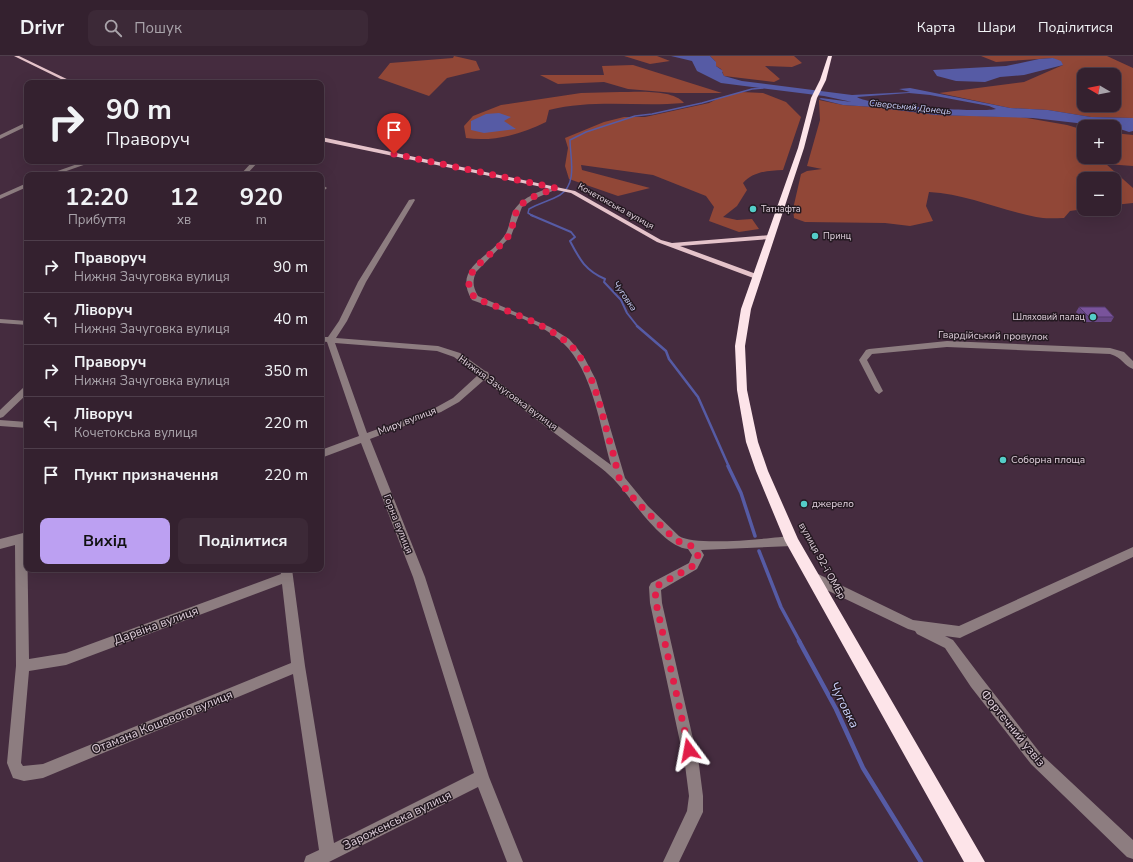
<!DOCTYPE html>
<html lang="uk">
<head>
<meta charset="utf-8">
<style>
	:root { --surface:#34212f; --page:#3c2937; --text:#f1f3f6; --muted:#a9a3aa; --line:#4e3e4b; --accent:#bca0f2 }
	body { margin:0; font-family:"Nunito Sans",sans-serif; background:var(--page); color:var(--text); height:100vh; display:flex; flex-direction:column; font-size:15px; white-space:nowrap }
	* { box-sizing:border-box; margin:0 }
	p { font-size:13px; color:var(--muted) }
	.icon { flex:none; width:22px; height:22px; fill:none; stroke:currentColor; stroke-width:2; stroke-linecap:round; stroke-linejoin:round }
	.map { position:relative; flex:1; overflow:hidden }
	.drawer { position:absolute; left:24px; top:116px; width:300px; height:400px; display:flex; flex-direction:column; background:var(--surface); border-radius:8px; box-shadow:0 4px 16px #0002,0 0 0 1px var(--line) }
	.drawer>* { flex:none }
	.guide { position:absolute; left:24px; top:24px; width:300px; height:84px; border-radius:8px; box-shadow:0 4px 16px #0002,0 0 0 1px var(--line); background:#34212f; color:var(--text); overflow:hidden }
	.needle { width:26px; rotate:280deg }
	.buttons { position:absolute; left:1077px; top:12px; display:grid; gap:8px }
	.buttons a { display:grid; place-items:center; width:44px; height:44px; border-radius:8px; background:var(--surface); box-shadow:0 4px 16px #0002,0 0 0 1px var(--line); font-size:20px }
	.pin { position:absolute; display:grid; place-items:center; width:34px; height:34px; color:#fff; margin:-41px -17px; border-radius:50% 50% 50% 0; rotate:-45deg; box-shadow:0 0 4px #0007 }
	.pin .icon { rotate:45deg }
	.me { position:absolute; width:44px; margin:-22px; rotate:347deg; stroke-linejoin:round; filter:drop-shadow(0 0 3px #0008) }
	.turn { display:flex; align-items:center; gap:14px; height:84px; padding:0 16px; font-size:18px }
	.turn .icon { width:52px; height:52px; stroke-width:2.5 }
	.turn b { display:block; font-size:28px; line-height:34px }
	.eta { display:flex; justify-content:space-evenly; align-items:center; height:68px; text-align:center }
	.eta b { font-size:24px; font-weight:700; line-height:28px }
	.button { display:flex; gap:8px; margin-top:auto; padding:8px 16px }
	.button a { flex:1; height:46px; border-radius:8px; background:var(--accent); color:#111; font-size:16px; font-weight:700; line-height:46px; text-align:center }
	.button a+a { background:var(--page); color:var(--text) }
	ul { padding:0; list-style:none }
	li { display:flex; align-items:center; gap:12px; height:52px; padding:0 16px; border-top:1px solid var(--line) }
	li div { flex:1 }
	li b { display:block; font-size:15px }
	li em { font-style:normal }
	header { display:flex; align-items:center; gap:24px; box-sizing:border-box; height:56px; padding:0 20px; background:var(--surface); border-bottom:1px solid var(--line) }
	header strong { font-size:19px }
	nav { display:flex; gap:22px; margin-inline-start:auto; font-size:14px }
	.search { width:280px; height:36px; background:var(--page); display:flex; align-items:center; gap:10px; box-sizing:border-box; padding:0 14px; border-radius:8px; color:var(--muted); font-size:15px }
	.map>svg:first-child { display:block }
	.green { fill:#914737; fill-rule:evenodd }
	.water { fill:#565ba5; fill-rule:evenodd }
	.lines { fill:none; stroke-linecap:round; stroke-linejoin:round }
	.stream-far4 { stroke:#565ba5; stroke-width:1.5 }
	.stream-far3 { stroke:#565ba5; stroke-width:2 }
	.stream-far2 { stroke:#565ba5; stroke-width:2.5 }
	.stream-far1 { stroke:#565ba5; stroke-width:3.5 }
	.stream { stroke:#565ba5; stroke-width:4.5 }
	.minor { fill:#8d7d80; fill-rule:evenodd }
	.major { fill:#e5c3ca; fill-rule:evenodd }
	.highway { fill:#fde4e9; fill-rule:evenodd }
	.wall { fill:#684785 }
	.building { fill:#79539b; stroke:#553a6c }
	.route { stroke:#e11d48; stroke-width:7; stroke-dasharray:0 12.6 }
	.poi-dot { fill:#54cdc8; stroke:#241921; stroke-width:1.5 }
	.labels { text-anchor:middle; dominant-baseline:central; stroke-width:3; stroke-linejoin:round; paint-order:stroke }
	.far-water-label { font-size:9px; font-style:italic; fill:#cad0fa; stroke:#241921 }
	.far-street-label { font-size:9px; fill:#e0d0dc; stroke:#241921 }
	.far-poi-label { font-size:9px; fill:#e0d0dc; stroke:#241921; text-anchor:start }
	.street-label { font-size:10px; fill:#e0d0dc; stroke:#241921 }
	.poi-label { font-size:10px; fill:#e0d0dc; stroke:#241921; text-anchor:start }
	.near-street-label { font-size:12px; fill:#e0d0dc; stroke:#241921 }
	.near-water-label { font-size:13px; font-style:italic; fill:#cad0fa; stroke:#241921 }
</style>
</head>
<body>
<header>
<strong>Drivr</strong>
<div class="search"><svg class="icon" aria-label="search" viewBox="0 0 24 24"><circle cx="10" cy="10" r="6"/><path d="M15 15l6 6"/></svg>Пошук</div>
<nav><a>Карта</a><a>Шари</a><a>Поділитися</a></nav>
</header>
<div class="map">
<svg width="1133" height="806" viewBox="0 0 1133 806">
	<rect width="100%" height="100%" fill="#452c3f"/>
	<path class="green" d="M454,0L476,5L480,14L447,22L429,40L378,22L390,7L453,2Z
		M624,0H657L670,5L650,8Z
		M710,0H794L802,7L792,11L765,10L780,23L774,26L724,20L721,13L716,10L715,5Z
		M981,0H1107L1133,12V62L1091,61L1048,54L1010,52L939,37L1024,26L1063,9L1053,2L996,6ZM1084,19H1114V49H1084Z
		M633,9L722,37H675L628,33L604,26L558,28L540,19H604L602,10Z
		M620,36C637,36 673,33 684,47C639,51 593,43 549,54L546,66C522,78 494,86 466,82L464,70L473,60L501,49L581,37Z
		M741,36L763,37L786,46L801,61L783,114C767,115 754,115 743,127L747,134L737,150L723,161L737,164L752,163L759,173L739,176L709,165L714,151L706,140L653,119L581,109L582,114L650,132L618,140L569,123L565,110L568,92L565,82L604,66L624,61H645L709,47L719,42Z
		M819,44L843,49L874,51L936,59L1021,61L1067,69L1084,74V101H1114V77L1133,79V110L1106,108L1133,132V147L1114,149V123H1084V153L1070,155L1064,162C1055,162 1045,163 1036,161C1000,154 966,138 929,136L926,150L933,165L910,170L885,167L805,166L794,162L793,153L801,118L807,115L822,113L807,110L820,64Z"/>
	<path class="water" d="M671,0H710L716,6V10L723,15L722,16L724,20L742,25L852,39L910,36L899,33L910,32L1010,52L1048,54L1091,61L1133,62V75L1129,76L1114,71H1094L1091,70H1103L1033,62L936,59L874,51L843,49L819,43L821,42L852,46L824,40L721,27L697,15L692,5ZM909,37L930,39L989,50L996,53C980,57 866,49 857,41Z
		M1053,2L1061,5L1063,9L1024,19L1000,21L985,26L956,25L937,20L933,14L1006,10L1039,3Z
		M499,57L511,61L504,65L516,73L484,77L471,74V65L486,58Z"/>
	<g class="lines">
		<path class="stream-far4" d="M533,160L528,157L529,153C539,147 550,145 560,139C578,128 570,101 570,84L586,76L635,60L652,58L702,47L752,33L763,32"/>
		<path class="stream-far3" d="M531,159L571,176L575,181L570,185C580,204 585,214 605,223L604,226L621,244L627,257L638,271"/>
		<path class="stream-far2" d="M637,270L666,295L669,303L698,341L729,411"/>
		<path class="stream-far1" d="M728,410L741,437L755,480
			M759,495L781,551L800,586"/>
		<path class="stream" d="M799,585L836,653L863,712L921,806"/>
		<path class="minor" d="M27,66V70L0,83V79Z
			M86,105H95L55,119H46Z
			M253,105H259L246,119H240Z
			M27,127V131L0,143V139Z
			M324,130L327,132L321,137V132Z
			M555,130L557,131V133L534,143L522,151L511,180L476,216C472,226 473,231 478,240L550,271L569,283L577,292L585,303L596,324L625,422L648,450L679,480C697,491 768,482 792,480L796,482L798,485L796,488L792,490L701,494L704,499L697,513L661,534L662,547L699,709L703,740V756L679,806H663L687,755L689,740L685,709L650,547L649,531L651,527L689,507L692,499L688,493C663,491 633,444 617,427C612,421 607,417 601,412L484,324L459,346L441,356L370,383L425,521L489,721L523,806H507L478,731L329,806H304L306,800L319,794L293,618L43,722L24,725L13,722L7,707L16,610L15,489L0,493V483L27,476L29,603L66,597L281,518L280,513H292L305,610L334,787L474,717L413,521L361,387L321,402V394L359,380L327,286L321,285V281H328L339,265L358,226L409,144L414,143L415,144L366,226L347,265L336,282L438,290L460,297L485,315L488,316L489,319L611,409C600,371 593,315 563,287C541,266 501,255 472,244C453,213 486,203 502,183C509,175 509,167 512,158C519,142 540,135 555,130ZM335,287L437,295L454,301L478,319L453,342L435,352L367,377ZM282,528L291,607L43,708L23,710L21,707L29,615L66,609Z
			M0,263L27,265V269L0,267Z
			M947,285L1110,292L1124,296L1133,305V313C1124,310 1122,301 1110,298L947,291L872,298L867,304L883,335L879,338L875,335L859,304L866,294L869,293Z
			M27,330V338L3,361L0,362V354L24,331Z
			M0,364L27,366V372L0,370Z
			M1133,491V501L964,580L960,582L945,580L953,584L981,621L1041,698L1133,784V803L1127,801L1031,708L971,631L945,592L917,578L915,575L908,573L810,526L808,522L810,518L814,517L818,518L913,564L959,570Z"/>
		<path class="major" d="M14,0H19L75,27H69Z
			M321,81L575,135L661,184L672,187L770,179L773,181L770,183L680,190L759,219V223H756L657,186L571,137L321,85Z"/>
		<path class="highway" d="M828,0H832L826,24L817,42L804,92L751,253L745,290L747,334L758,386L768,415L798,483L985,806H964L785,485L756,415L746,386L737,334L735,290L741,253L798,92L811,42L820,24Z"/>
	</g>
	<path class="wall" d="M1079,251L1114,261L1111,266H1085L1076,256Z"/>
	<path class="building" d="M1079,251H1105L1114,261H1089Z"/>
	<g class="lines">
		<path class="route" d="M394,98L556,132C544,137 528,141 520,150C513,158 514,170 509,179C497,199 453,215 475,242C506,255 552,269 574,293C597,320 603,367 614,400C616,408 617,417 620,424C628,439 646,455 658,467C669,477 677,488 692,490L698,499L693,510L655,531L656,547L689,694"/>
	</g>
	<g class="poi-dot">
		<circle cx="753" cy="153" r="4"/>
		<circle cx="815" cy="180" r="4"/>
		<circle cx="1093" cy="261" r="4"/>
		<circle cx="1003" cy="404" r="4"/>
		<circle cx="804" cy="448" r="4"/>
	</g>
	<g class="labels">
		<g class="far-water-label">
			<text transform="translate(910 51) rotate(6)">Сіверський Донець</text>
			<text transform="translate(625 240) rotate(55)">Чуговка</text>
		</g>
		<g class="far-street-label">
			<text transform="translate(616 150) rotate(29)">Кочетокська вулиця</text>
		</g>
		<g class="far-poi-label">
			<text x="761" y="153">Татнафта</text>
			<text x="823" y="180">Принц</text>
			<text x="1085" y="261" text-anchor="end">Шляховий палац</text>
		</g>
		<g class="street-label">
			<text transform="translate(993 280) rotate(1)">Гвардійський провулок</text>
			<text transform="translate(508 337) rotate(36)">Нижня Зачуговка вулиця</text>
			<text transform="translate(407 365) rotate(-21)">Миру вулиця</text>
			<text transform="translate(398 468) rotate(68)">Горна вулиця</text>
			<text transform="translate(822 505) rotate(61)">вулиця 92-ї ОМБр</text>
		</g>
		<g class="poi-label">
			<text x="1011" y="404">Соборна площа</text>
			<text x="812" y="448">джерело</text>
		</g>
		<g class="near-street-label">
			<text transform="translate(156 569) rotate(-20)">Дарвіна вулиця</text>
			<text transform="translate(162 666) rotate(-22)">Отамана Кошового вулиця</text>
			<text transform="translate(1013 672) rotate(51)">Фортечний узвіз</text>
			<text transform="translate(397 764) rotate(-26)">Зароженська вулиця</text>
		</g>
		<g class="near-water-label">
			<text transform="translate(844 649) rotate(63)">Чуговка</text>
		</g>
	</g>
</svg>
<div class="buttons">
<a><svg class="needle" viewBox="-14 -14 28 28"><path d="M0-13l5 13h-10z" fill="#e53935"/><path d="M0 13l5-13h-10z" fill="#a9a3aa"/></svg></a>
<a>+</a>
<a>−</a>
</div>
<div class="pin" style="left:394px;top:98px;background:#d93025"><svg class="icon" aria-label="arrive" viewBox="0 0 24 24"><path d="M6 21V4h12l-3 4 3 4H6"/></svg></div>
<svg class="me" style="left:689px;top:694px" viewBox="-20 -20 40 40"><path d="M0-17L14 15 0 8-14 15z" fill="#e11d48" stroke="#fff" stroke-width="4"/></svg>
<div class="guide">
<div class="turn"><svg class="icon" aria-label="right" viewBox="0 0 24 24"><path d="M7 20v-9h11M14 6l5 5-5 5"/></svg><div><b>90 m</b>Праворуч</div></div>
</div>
<section class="drawer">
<div class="eta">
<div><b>12:20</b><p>Прибуття</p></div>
<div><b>12</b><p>хв</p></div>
<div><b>920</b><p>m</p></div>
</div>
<ul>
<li><svg class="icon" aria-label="right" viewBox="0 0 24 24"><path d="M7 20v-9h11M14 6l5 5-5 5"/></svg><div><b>Праворуч</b><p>Нижня Зачуговка вулиця</p></div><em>90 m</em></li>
<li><svg class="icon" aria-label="left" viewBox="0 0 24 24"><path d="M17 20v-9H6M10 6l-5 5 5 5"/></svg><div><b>Ліворуч</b><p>Нижня Зачуговка вулиця</p></div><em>40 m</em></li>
<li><svg class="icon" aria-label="right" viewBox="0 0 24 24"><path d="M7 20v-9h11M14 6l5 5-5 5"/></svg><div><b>Праворуч</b><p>Нижня Зачуговка вулиця</p></div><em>350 m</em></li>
<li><svg class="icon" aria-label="left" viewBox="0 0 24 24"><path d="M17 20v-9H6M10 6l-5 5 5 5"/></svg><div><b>Ліворуч</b><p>Кочетокська вулиця</p></div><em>220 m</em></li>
<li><svg class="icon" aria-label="arrive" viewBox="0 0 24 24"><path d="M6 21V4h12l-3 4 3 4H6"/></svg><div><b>Пункт призначення</b></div><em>220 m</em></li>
</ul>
<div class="button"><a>Вихід</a><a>Поділитися</a></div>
</section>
</div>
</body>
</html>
